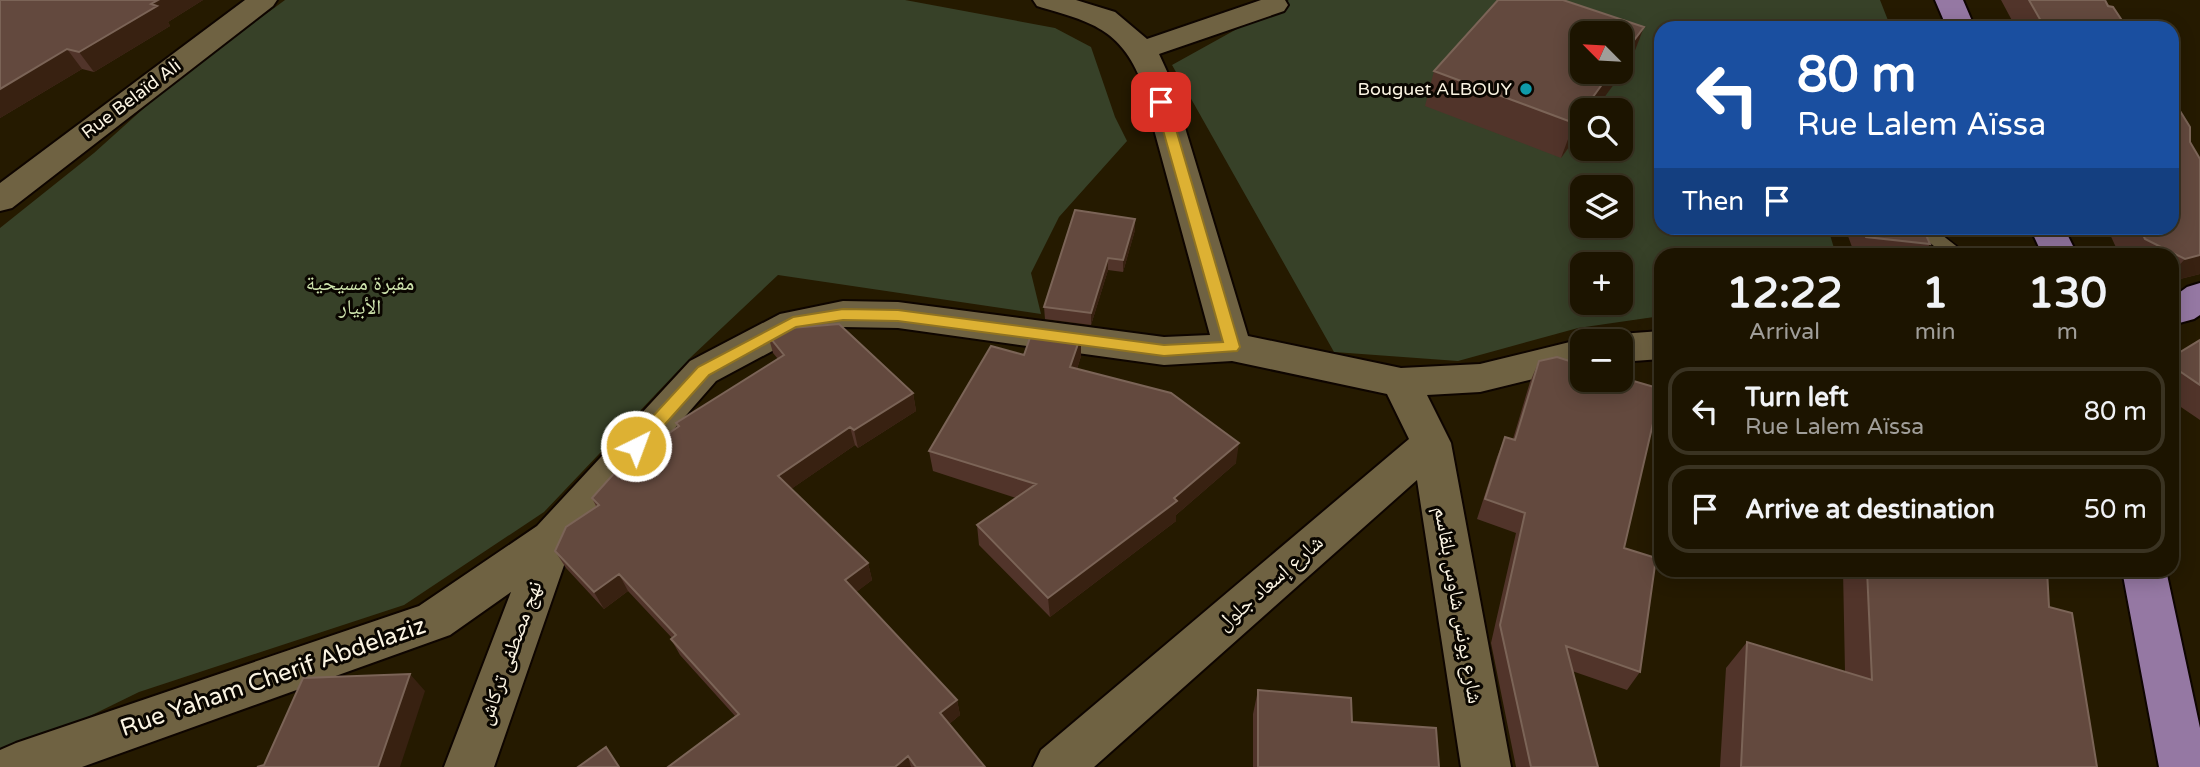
<!DOCTYPE html>
<html lang="en">
<head>
<meta charset="utf-8">
<style>
	:root { --surface:#1c1400; --page:#29210f; --text:#f1f3f6; --muted:#a09e99; --line:#3a3322 }
	body { margin:0; font-family:"Varela Round","Noto Naskh Arabic",sans-serif; background:var(--page); color:var(--text); height:100vh; display:flex; flex-direction:column; font-size:26px; white-space:nowrap }
	* { box-sizing:border-box; margin:0 }
	p { font-size:23px; color:var(--muted) }
	.icon { flex:none; width:38px; height:38px; fill:none; stroke:currentColor; stroke-width:2; stroke-linecap:round; stroke-linejoin:round }
	.map { position:relative; flex:1; overflow:hidden }
	.panel { position:absolute; left:1654px; top:248px; width:525px; height:329px; display:flex; flex-direction:column; background:var(--surface); border-radius:21px; box-shadow:0 4px 18px #0003,0 0 0 2px var(--line) }
	.panel>* { flex:none }
	.hud { position:absolute; left:1654px; top:21px; width:525px; height:214px; border-radius:21px; box-shadow:0 4px 18px #0003,0 0 0 2px var(--line); background:#1a4fa0; color:#fff; overflow:hidden }
	.needle { width:46px; rotate:294deg }
	.tools { position:absolute; left:1570px; top:21px; display:grid; gap:14px }
	.tools a { display:grid; place-items:center; width:63px; height:63px; border-radius:14px; background:var(--surface); box-shadow:0 4px 18px #0003,0 0 0 2px var(--line); font-size:35px }
	.pin { position:absolute; display:grid; place-items:center; width:60px; height:60px; color:#fff; margin:-30px; border-radius:14px; box-shadow:0 4px 10px #0006 }
	.me { position:absolute; width:77px; margin:-38px; rotate:42deg; stroke-linejoin:round; filter:drop-shadow(0 0 5px #0008) }
	.turn { display:flex; align-items:center; gap:24px; height:147px; padding:0 28px; font-size:32px }
	.turn .icon { width:91px; height:91px; stroke-width:2.5 }
	.turn b { display:block; font-size:49px; line-height:60px }
	.then { display:flex; align-items:center; height:66px; padding:0 28px; background:#0003; gap:14px; font-size:26px }
	.eta { display:flex; justify-content:space-evenly; align-items:center; height:119px; text-align:center }
	.eta b { font-size:42px; font-weight:700; line-height:49px }
	ul { padding:0; list-style:none }
	li { display:flex; align-items:center; gap:21px; height:88px; margin:0 14px 10px; padding:0 14px; border:4px solid var(--line); border-radius:21px }
	li div { flex:1 }
	li b { display:block; font-size:26px }
	li em { font-style:normal }
	.map>svg:first-child { display:block }
	.green { fill:#374128; fill-rule:evenodd }
	.lines { fill:none; stroke-linecap:round; stroke-linejoin:round }
	.lane-casing { stroke:#0e0500; stroke-width:3 }
	.street-casing { stroke:#0e0500; stroke-width:4 }
	.primary-casing { stroke:#0e0500; stroke-width:4 }
	.lane { fill:#6f6242; fill-rule:evenodd }
	.street { fill:#6f6242; fill-rule:evenodd }
	.primary { fill:#9578a3; fill-rule:evenodd }
	.wall { fill:#51342a }
	.shaded-wall { fill:#382111 }
	.building { fill:#63493e; stroke:#7b6457; stroke-width:2 }
	.route { fill:#ddb133; stroke:#907321; stroke-width:2 }
	.culture-dot { fill:#0f9aa8; stroke:#0a0600; stroke-width:2.5 }
	.labels { text-anchor:middle; dominant-baseline:central; stroke-width:6; stroke-linejoin:round; paint-order:stroke }
	.far-poi-label { font-size:18px; fill:#fbf4e2; stroke:#0a0600; text-anchor:end }
	.far-street-label { font-size:18px; fill:#fbf4e2; stroke:#0a0600 }
	.park-label { font-size:21px; fill:#d0e6ae; stroke:#0a0600 }
	.street-label { font-size:21px; fill:#fbf4e2; stroke:#0a0600 }
	.near-street-label { font-size:24px; fill:#fbf4e2; stroke:#0a0600 }
</style>
</head>
<body>
<div class="map">
<svg width="2200" height="767" viewBox="0 0 2200 767">
	<rect width="100%" height="100%" fill="#251a00"/>
	<path class="green" d="M285,0H905L1055,28L1091,47L1115,117L1127,141L1059,217L1031,273L1041,314L778,275L691,357L544,512L404,605L139,692L0,760V228L94,153L173,82Z
		M1289,0H1880L1891,28H1661V228H1828L1836,255L1661,256V316L1578,328L1458,361L1334,352L1172,65ZM1582,33H1620V72H1582ZM1582,110H1620V149H1582ZM1582,187H1620V226H1582ZM1582,264H1620V303H1582Z"/>
	<g class="lines">
		<g class="lane-casing">
			<path id="lane" d="M1912,228H1933L1969,256H1946Z"/>
		</g>
		<g class="street-casing">
			<path id="street" d="M245,0H277L273,6L12,208L0,211V183Z
				M1033,0H1076L1115,12L1147,39L1261,0H1285L1288,5L1284,11L1159,54L1170,78L1248,336L1401,368L1480,364L1582,339L1589,341H1582V367L1480,392L1427,395L1451,443L1511,767H1461L1417,480L1094,767H1033L1041,750L1409,439L1387,394L1232,361L1164,365L898,328L843,327L802,335L716,381L570,548L494,767H444L511,592L450,635L82,767H0V750L16,743L419,606L537,526L690,361L780,314L843,301L898,302L1164,337L1210,335L1140,78C1118,26 1086,21 1037,6Z
				M1661,331V359L1620,362V341H1605L1620,334Z"/>
		</g>
		<g class="primary-casing">
			<path id="primary" d="M1935,0H1963L1975,28H1947Z
				M2030,228H2064L2078,256H2043Z
				M2200,283V315L2194,319L2172,325V298L2187,287Z
				M2122,570H2166L2200,728V767H2159Z"/>
		</g>
		<use href="#lane" class="lane"/>
		<use href="#street" class="street"/>
		<use href="#primary" class="primary"/>
	</g>
	<path class="wall" d="M0,0H203L168,22L170,26L94,72L82,69L0,118Z
		M2001,0H2105L2127,28H2016Z
		M1631,61L1582,110V129L1561,158L1425,106L1434,71Z
		M2190,142L2200,159V274L2172,281V256H2120L2107,228H2172Z
		M1845,228H1923L1930,244L1922,256L1855,255Z
		M1935,228H1976L1973,231Z
		M1135,230L1123,272L1108,270L1091,325L1045,319L1044,307Z
		M768,335L913,393L916,411L858,448L855,445L791,489L868,563L872,580L856,592L957,700L960,715L949,724L985,767H668L735,716L680,655L671,639L672,638L628,591L604,609L566,568L555,551L596,506L592,498L678,427L676,423L778,359L773,353Z
		M2200,340V420L2172,401V357Z
		M1024,355L1081,356L1077,369L1236,463L1176,515V521L1050,617L979,545L977,525L1016,498L933,471L929,451Z
		M1661,358V415H1660L1659,395L1624,548L1640,672L1627,690L1572,671L1598,767H1516L1491,643L1516,533L1477,519L1497,457L1505,437L1513,439L1530,382L1539,361L1659,389V362Z
		M1843,570H2047L2049,607L2097,767H1720L1726,668L1747,642L1845,672Z
		M1258,690L1439,767H1253V714Z"/>
	<path class="shaded-wall" d="M158,0H203L168,22L170,26L94,72L79,52Z
		M1644,27L1631,61L1595,110H1583L1611,72H1620V59Z
		M67,49L82,69L0,118V89Z
		M1582,112V129L1561,158L1574,123Z
		M1135,219V230L1123,272V260Z
		M2200,255V274L2172,281V273L2185,259Z
		M1108,258V270L1091,325V313Z
		M1081,335V356L1071,388L1070,367Z
		M913,393L916,411L858,448L854,430Z
		M850,427L855,445L784,494L778,476Z
		M1239,443L1236,463L1176,515V521L1050,617L1048,598Z
		M868,563L872,580L850,597L845,580Z
		M619,574L628,591L604,609L594,592Z
		M410,674L425,691L400,767H378Z
		M957,700L960,715L944,728L940,713Z
		M908,756L911,767H895Z"/>
	<path class="building" d="M0,0H158L151,4L157,6L79,52L67,49L0,89Z
		M1498,0H1563L1644,27L1620,59V33H1582V72H1611L1574,123L1434,71Z
		M2029,0H2105L2108,6L2113,7L2127,28H2045Z
		M2172,98L2190,127V142L2200,159V255L2185,259L2145,239L2140,228H2172Z
		M1075,210L1135,219L1123,260L1108,258L1091,313L1044,307Z
		M1862,228H1923L1930,244L1866,237Z
		M839,324L913,393L854,430L850,427L778,476L868,563L845,580L957,700L940,713L985,767H916L908,756L895,767H668L739,714L671,639L676,635L619,574L594,592L555,551L566,527L599,505L592,498L617,470L679,426L676,423L784,355L768,335L779,329Z
		M1033,329L1081,335L1070,367L1171,393L1239,443L1174,498L1177,501L1048,598L977,525L1036,484L929,451L991,346L1024,355Z
		M2200,340V385L2172,366V357Z
		M1557,357L1582,365V380H1620V377L1661,389L1624,548L1656,558L1640,672L1566,646L1598,767H1531L1500,625L1525,513L1485,499L1505,437L1515,440L1539,361Z
		M1867,570H2047L2049,607L2072,613L2097,767H1741L1747,642L1872,680Z
		M410,674L378,767H257L264,765L303,678Z
		M1258,690L1351,698L1352,722L1436,728L1439,767H1258Z
		M606,747L619,767H578Z"/>
	<path class="route" d="M1161,98L1168,102L1240,347L1237,351L1164,356L898,321L843,320L796,327L709,375L642,450H630L627,446L630,441L698,367L793,317L843,309L898,310L1164,345L1223,342L1155,102Z"/>
	<circle class="culture-dot" cx="1526" cy="89" r="7"/>
	<g class="labels">
		<g class="far-poi-label">
			<text x="1512" y="89">Bouguet ALBOUY</text>
		</g>
		<g class="far-street-label">
			<text transform="translate(131 99) rotate(-37)">Rue Belaïd Ali</text>
		</g>
		<g class="park-label">
			<text x="360" y="283">مقبرة مسيحية<tspan x="360" dy="24">الأبيار</tspan></text>
		</g>
		<g class="street-label">
			<text transform="translate(1270 583) rotate(-41)">شارع إسعاد جلول</text>
			<text transform="translate(1458 605) rotate(80)">شارع يونس شاوس بلقاسم</text>
			<text transform="translate(510 653) rotate(-70)">نهج مصطفى تركاش</text>
		</g>
		<g class="near-street-label">
			<text transform="translate(273 677) rotate(-19)">Rue Yaham Cherif Abdelaziz</text>
		</g>
	</g>
</svg>
<div class="tools">
<a><svg class="needle" viewBox="-14 -14 28 28"><path d="M0-13l5 13h-10z" fill="#e53935"/><path d="M0 13l5-13h-10z" fill="#a09e99"/></svg></a>
<a><svg class="icon" aria-label="search" viewBox="0 0 24 24"><circle cx="10" cy="10" r="6"/><path d="M15 15l6 6"/></svg></a>
<a><svg class="icon" aria-label="layers" viewBox="0 0 24 24"><path d="M12 4l9 5-9 5-9-5zM3 14l9 5 9-5"/></svg></a>
<a>+</a>
<a>−</a>
</div>
<div class="pin" style="left:1161px;top:102px;background:#d93025"><svg class="icon" aria-label="arrive" viewBox="0 0 24 24"><path d="M6 21V4h12l-3 4 3 4H6"/></svg></div>
<svg class="me" style="left:636px;top:446px" viewBox="-20 -20 40 40"><circle r="17" fill="#ddb133" stroke="#fff" stroke-width="3"/><path d="M0-11L8 9 0 5-8 9z" fill="#fff"/></svg>
<div class="hud">
<div class="turn"><svg class="icon" aria-label="left" viewBox="0 0 24 24"><path d="M17 20v-9H6M10 6l-5 5 5 5"/></svg><div><b>80 m</b>Rue Lalem Aïssa</div></div>
<div class="then">Then<svg class="icon" aria-label="arrive" viewBox="0 0 24 24"><path d="M6 21V4h12l-3 4 3 4H6"/></svg></div>
</div>
<section class="panel">
<div class="eta">
<div><b>12:22</b><p>Arrival</p></div>
<div><b>1</b><p>min</p></div>
<div><b>130</b><p>m</p></div>
</div>
<ul>
<li><svg class="icon" aria-label="left" viewBox="0 0 24 24"><path d="M17 20v-9H6M10 6l-5 5 5 5"/></svg><div><b>Turn left</b><p>Rue Lalem Aïssa</p></div><em>80 m</em></li>
<li><svg class="icon" aria-label="arrive" viewBox="0 0 24 24"><path d="M6 21V4h12l-3 4 3 4H6"/></svg><div><b>Arrive at destination</b></div><em>50 m</em></li>
</ul>
</section>
</div>
</body>
</html>
